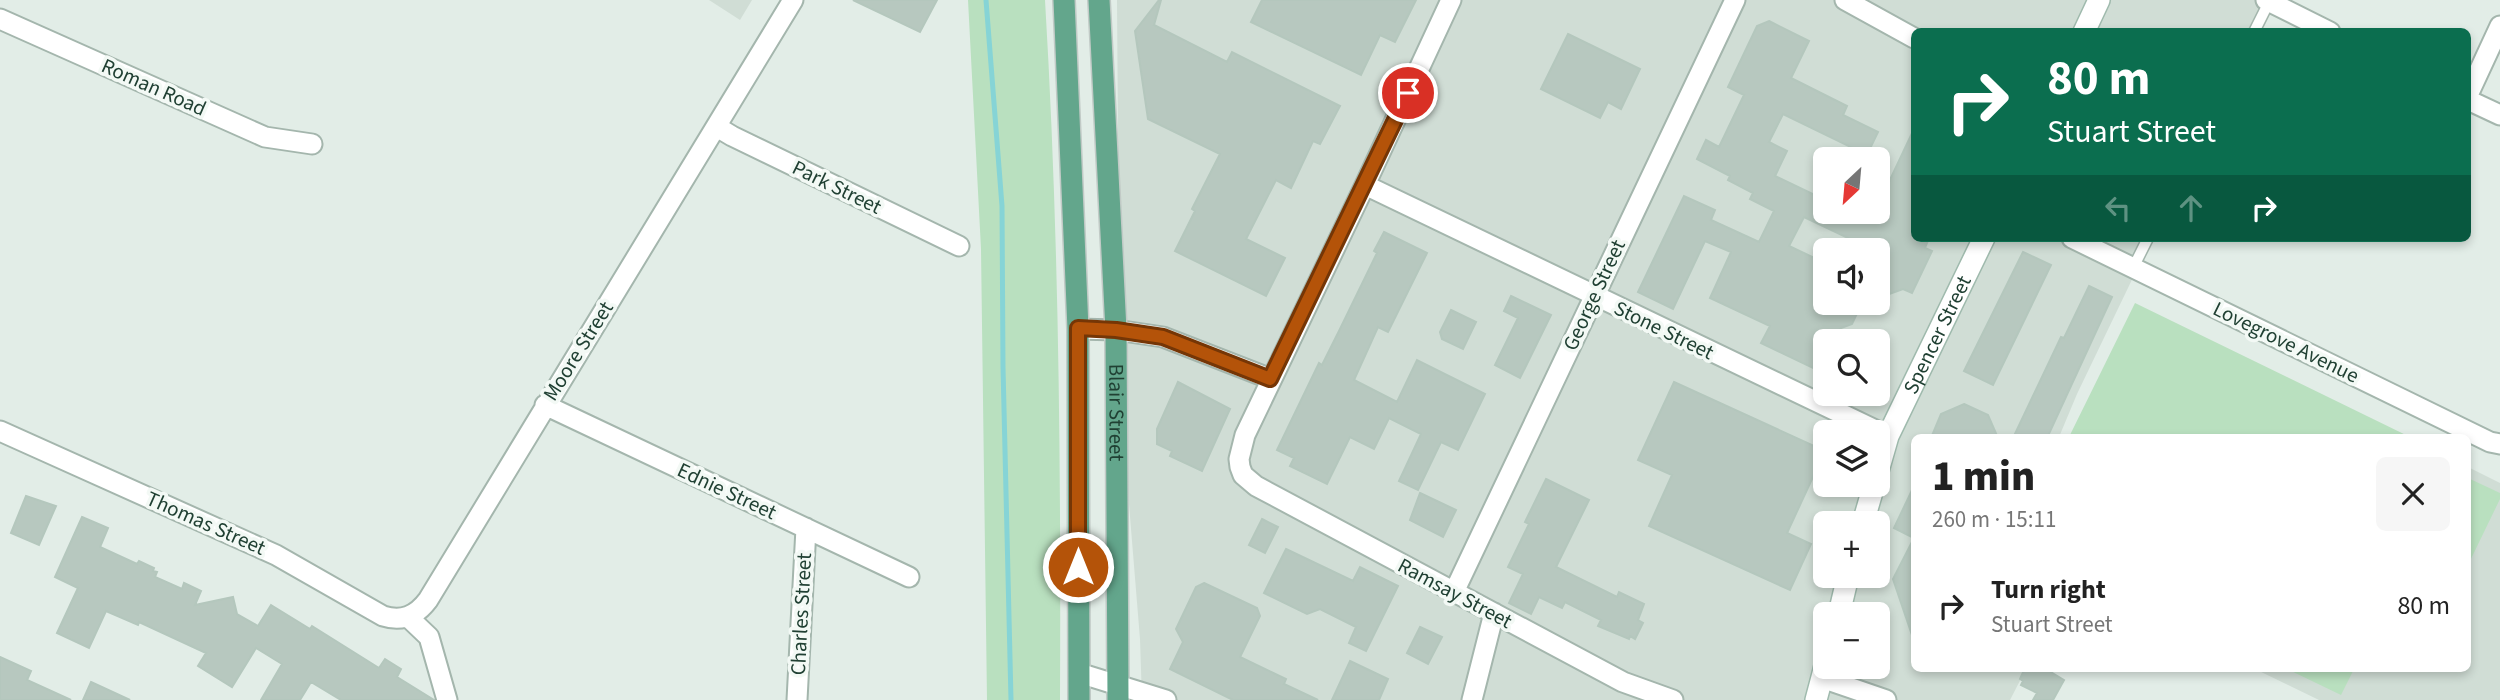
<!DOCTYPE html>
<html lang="en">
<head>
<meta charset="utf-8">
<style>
	:root { --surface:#fff; --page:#f6f6f6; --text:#222; --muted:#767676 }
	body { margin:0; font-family:"Source Sans 3",sans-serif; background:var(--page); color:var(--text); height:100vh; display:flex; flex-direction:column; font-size:26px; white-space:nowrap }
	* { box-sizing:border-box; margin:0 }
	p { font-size:23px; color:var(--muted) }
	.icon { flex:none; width:38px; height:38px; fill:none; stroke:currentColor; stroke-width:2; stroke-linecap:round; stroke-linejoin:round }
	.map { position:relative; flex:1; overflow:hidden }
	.sheet { position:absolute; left:1911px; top:434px; width:560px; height:238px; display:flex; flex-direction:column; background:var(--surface); border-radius:10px; box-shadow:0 4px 10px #0003 }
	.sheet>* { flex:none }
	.hud { position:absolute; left:1911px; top:28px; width:560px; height:214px; border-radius:10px; box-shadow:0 4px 10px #0003; background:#0b6e4f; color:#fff; overflow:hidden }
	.needle { width:46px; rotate:206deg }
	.buttons { position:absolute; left:1813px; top:147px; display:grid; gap:14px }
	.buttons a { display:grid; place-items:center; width:77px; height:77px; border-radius:10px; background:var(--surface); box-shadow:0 4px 10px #0003; font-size:35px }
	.pin { position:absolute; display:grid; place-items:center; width:60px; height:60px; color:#fff; margin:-30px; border:4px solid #fff; border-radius:50%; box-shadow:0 2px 7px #0007 }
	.me { position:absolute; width:77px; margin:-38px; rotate:0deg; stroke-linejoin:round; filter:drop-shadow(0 0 5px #0008) }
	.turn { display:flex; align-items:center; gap:24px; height:147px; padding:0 21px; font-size:32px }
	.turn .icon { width:91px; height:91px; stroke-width:2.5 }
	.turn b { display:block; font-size:49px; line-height:60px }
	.lanes { display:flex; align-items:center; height:66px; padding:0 21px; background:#0003; justify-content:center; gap:35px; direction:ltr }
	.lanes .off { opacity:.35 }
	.round { display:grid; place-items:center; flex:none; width:74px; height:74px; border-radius:10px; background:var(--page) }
	.overview { display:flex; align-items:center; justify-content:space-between; height:119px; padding:0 21px }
	h1 { font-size:42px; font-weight:800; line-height:52px }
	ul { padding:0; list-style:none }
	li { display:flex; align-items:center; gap:21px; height:105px; padding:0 21px }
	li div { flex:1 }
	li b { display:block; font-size:26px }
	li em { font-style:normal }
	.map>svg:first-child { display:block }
	.built { fill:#d0ddd5; fill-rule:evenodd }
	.green { fill:#b9e0bf }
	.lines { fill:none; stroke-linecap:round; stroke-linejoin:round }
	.stream { stroke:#86d4d6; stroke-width:5 }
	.building { fill:#b7c8bf; stroke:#b4c7bd; stroke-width:2 }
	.lane-casing { stroke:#a4b6ad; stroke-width:13 }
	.street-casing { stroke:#a4b6ad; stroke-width:23 }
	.secondary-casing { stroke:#9fbaad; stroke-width:24 }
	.primary-casing { stroke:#c1cac6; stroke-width:24 }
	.lane { stroke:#fff; stroke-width:10 }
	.street { stroke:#fff; stroke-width:19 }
	.secondary { stroke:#fff; stroke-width:21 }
	.primary { stroke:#63a68c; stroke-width:21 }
	.route-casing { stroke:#753606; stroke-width:18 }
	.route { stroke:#b45309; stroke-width:12 }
	.labels { text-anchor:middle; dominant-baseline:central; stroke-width:7; stroke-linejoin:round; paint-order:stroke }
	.street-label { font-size:21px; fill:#204033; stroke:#f3f9f5 }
</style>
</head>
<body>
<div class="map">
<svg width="2500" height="700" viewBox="0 0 2500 700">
	<rect width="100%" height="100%" fill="#e2ede7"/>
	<path class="built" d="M709,0H752L740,20Z
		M1117,0H2273L2257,31L1914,32V238H2152L2077,394L2059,437L1914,438V668L2026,669L2010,700H1142L1140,639L1120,394ZM1825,159H1878V212H1825ZM1825,250H1878V303H1825ZM1825,341H1878V394H1825ZM1825,432H1878V485H1825ZM1825,523H1878V576H1825ZM1825,614H1878V667H1825Z
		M2468,467L2500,483V700H2319L2255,669L2468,668Z"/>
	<path class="green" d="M968,0H1045C1059,233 1061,467 1060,700H987L981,249Z
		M2135,303L2410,437H2069Z
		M2468,478L2500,493V499L2468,565Z
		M2287,669L2354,668V669L2341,695Z"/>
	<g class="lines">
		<path class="stream" d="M986,0L1002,206L1003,367L1011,700"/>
	</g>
	<path class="building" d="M853,0H937L920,32Z
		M1159,0H1161L1154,25L1227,62L1232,52L1340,106L1320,144L1313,141L1291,188L1276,180L1246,239L1285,258L1266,296L1175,251L1195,211L1192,209L1220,154L1148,119L1135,31Z
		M1262,0H1416L1395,42L1380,35L1361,75L1251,22Z
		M1769,21L1809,41L1791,78L1847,106L1843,115L1878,132L1867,155L1783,114L1769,142L1787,151L1775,176L1825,200V212H1878V177L1889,182L1914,129V238H1929L1925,248L1932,251L1912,293L1903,289L1878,298V250H1863L1865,246L1804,217L1789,246L1825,263V303H1862L1852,324L1841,328L1835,341H1825V353L1818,355L1813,368L1761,343L1770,326L1710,298L1731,252L1705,241L1673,309L1638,292L1684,196L1715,210L1711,220L1759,242L1774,211L1750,199L1753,193L1728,180L1730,176L1697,159L1706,140L1719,147L1744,95L1728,87L1757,26Z
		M1568,34L1640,69L1621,109L1608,102L1600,118L1541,89Z
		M1384,232L1427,253L1388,332L1378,327L1354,380L1397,402L1417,360L1485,394L1458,450L1441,442L1418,490L1399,481L1421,434L1389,418L1374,449L1350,437L1327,484L1290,466L1294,458L1277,450L1319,363L1322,365L1339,331L1377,253L1374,251Z
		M2023,252L2051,265L1993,385L1964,371Z
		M2089,286L2112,297L2047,438H2013L2061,337L2064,338Z
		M1511,296L1551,315L1520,378L1495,365L1518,318L1504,311Z
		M1451,310L1476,322L1463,349L1442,339L1440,332Z
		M1178,382L1230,409L1202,471L1170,456L1172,451L1157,444V429Z
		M1674,382L1825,451L1787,533L1811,544L1790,590L1649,526L1672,475L1638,460Z
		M1964,404L1988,415L1998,438H1931L1941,414Z
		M1546,479L1589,500L1556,567L1617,597L1619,592L1644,604L1638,620L1643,623L1635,639L1630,636L1629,639L1598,626L1601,620L1565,602L1562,608L1539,597L1531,614L1509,603L1523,574L1508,567L1529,524L1525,522Z
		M1914,486V634L1912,635L1893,579L1914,538L1894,528Z
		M1420,493L1456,510L1443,537L1410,520Z
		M26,496L56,506L39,545L11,533Z
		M82,517L108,528L100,547L137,564L139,561L154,568L153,571L157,572L155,577L182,589L184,583L201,591L195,605L233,597L237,614L258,626L271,605L310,629L312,626L379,668L385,659L401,669L397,677L434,700H341L311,682L300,700H261L282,664L256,648L232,687L198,666L206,653L139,622L138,625L106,611L89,648L57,633L78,588L55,577Z
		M1262,519L1278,527L1265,553L1249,545Z
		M1286,549L1353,581L1360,567L1398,586L1366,651L1349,643L1356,627L1320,609L1307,614L1264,593Z
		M1204,583L1257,608L1260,616L1240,657L1286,679L1284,684L1318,700H1233L1170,669L1183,642L1176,629L1196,587Z
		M1420,627L1442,637L1428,664L1407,653Z
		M0,657L31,671L27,680L71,700H0Z
		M1350,661L1388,679L1379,700H1332Z
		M2025,668H2044L2064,680L2053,700H2033L2037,693L2021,685L2023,681L2020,679Z
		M91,682L130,700H83Z"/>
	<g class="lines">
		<g class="lane-casing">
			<path id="lane" d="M2254,32L2269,2
				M2133,268L2148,238"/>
		</g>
		<g class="street-casing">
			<path id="street" d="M1451,0L1365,185L1245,435L1239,459L1240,467L1243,475L1256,486L1623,682L1673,700
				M1845,0L1914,38
				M2266,0L2330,32
				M0,19L265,137L312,144
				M2468,95L2500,26
				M2468,100L2500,115
				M717,127L732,136L959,246
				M1365,185L1888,436
				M2072,238L2490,442L2500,444
				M1078,329L1116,330L1163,337L1271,379
				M545,405L909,577
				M0,431L276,555L383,616C402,622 416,616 428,600L793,0
				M1454,592L1735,0
				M408,617L429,637L447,700
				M1079,673L1166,700
				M1822,678L1886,700
				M797,700L806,528
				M1472,700L1494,613"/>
		</g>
		<g class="secondary-casing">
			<g id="secondary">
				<path d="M2084,32L2099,0"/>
				<path id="s1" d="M1878,471L1888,436L1984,238"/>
				<path d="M1863,523L1874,485"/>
				<path d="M1839,614L1848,576"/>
				<path d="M1816,700L1825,666"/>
			</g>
		</g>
		<g class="primary-casing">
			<g id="primary">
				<path d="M1064,0L1078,329L1079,700"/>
				<path id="s2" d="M1099,0L1116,330L1118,700"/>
			</g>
		</g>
		<use href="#lane" class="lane"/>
		<use href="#street" class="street"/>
		<use href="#secondary" class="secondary"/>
		<use href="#primary" class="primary"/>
	</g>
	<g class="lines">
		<g class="route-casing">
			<path id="route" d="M1078,567V328L1116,330L1163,337L1270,379L1408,93"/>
		</g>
		<use href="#route" class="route"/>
	</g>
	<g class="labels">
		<g class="street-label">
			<text transform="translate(154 87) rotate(24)">Roman Road</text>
			<text transform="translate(837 187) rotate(26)">Park Street</text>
			<text transform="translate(1594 295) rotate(-65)">George Street</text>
			<text transform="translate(1664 330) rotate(26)">Stone Street</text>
			<text stroke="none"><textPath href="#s1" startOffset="149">Spencer Street</textPath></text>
			<text transform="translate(2286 342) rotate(26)">Lovegrove Avenue</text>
			<text transform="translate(578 351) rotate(-58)">Moore Street</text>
			<text stroke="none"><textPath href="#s2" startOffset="413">Blair Street</textPath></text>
			<text transform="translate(727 491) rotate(25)">Ednie Street</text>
			<text transform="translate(206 523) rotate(24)">Thomas Street</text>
			<text transform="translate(1455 593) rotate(28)">Ramsay Street</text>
			<text transform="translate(801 614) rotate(-87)">Charles Street</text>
		</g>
	</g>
</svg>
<div class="buttons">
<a><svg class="needle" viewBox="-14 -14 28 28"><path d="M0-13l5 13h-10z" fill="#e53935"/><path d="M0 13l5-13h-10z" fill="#767676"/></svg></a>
<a><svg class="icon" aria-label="sound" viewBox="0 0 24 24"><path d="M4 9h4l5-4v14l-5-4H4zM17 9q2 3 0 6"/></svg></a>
<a><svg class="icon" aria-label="search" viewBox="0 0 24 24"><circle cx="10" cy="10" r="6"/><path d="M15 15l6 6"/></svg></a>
<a><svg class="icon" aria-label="layers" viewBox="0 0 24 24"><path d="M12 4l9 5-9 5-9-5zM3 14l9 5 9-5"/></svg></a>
<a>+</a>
<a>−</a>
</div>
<div class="pin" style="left:1408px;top:93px;background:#d93025"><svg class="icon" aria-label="arrive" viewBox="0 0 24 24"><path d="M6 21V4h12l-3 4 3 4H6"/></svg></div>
<svg class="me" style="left:1078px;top:567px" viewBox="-20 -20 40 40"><circle r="17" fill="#b45309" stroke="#fff" stroke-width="3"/><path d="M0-11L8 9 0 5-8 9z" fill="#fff"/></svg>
<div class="hud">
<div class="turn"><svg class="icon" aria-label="right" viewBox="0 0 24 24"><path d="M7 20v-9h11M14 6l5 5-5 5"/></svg><div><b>80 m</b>Stuart Street</div></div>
<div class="lanes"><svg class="icon off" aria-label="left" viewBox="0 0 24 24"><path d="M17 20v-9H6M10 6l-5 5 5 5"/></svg><svg class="icon off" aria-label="ahead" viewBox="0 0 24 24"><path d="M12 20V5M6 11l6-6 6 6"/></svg><svg class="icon" aria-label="right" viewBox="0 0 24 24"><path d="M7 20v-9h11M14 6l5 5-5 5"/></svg></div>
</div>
<section class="sheet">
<div class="overview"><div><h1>1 min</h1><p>260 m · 15:11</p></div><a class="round"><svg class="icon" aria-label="close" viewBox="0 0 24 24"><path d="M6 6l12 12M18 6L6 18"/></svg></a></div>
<ul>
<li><svg class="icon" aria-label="right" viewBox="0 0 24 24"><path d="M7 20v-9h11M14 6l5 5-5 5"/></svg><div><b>Turn right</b><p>Stuart Street</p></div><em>80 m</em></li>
</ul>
</section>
</div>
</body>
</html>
